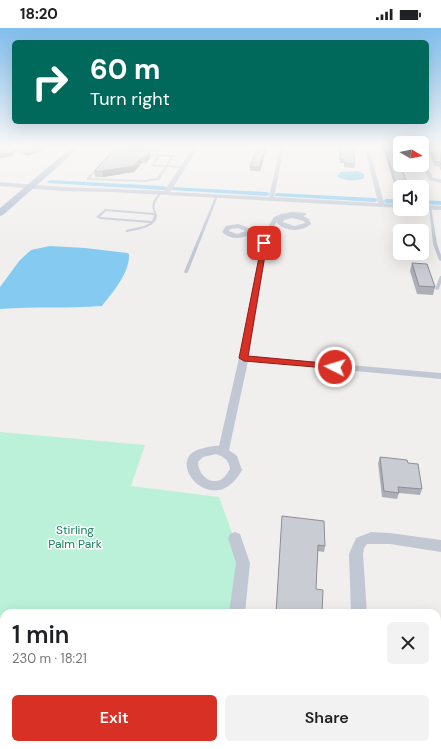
<!DOCTYPE html>
<html lang="en">
<head>
<meta charset="utf-8">
<style>
	:root { --surface:#fff; --page:#f2f2f2; --text:#202124; --muted:#757577; --accent:#d93025 }
	body { margin:0; font-family:"DM Sans",sans-serif; background:var(--page); color:var(--text); height:100vh; display:flex; flex-direction:column; font-size:15px; white-space:nowrap }
	* { box-sizing:border-box; margin:0 }
	p { font-size:13px; color:var(--muted) }
	.icon { flex:none; width:22px; height:22px; fill:none; stroke:currentColor; stroke-width:2; stroke-linecap:round; stroke-linejoin:round }
	.map { position:relative; flex:1; overflow:hidden }
	.side { position:absolute; left:0px; top:581px; width:441px; height:140px; display:flex; flex-direction:column; background:var(--surface); border-radius:12px 12px 0 0; box-shadow:0 4px 16px #0002 }
	.side>* { flex:none }
	.banner { position:absolute; left:12px; top:12px; width:417px; height:84px; border-radius:6px; box-shadow:0 4px 16px #0002; background:#00695c; color:#fff; overflow:hidden }
	.needle { width:26px; rotate:100deg }
	.tools { position:absolute; left:393px; top:108px; display:grid; gap:8px }
	.tools a { display:grid; place-items:center; width:36px; height:36px; border-radius:6px; background:var(--surface); box-shadow:0 4px 16px #0002; font-size:20px }
	.pin { position:absolute; display:grid; place-items:center; width:34px; height:34px; color:#fff; margin:-17px; border-radius:8px; box-shadow:0 2px 6px #0006 }
	.me { position:absolute; width:44px; margin:-22px; rotate:275deg; stroke-linejoin:round; filter:drop-shadow(0 0 3px #0008) }
	.turn { display:flex; align-items:center; gap:14px; height:84px; padding:0 12px; font-size:18px }
	.turn .icon { width:52px; height:52px; stroke-width:2.5 }
	.turn b { display:block; font-size:28px; line-height:34px }
	.round { display:grid; place-items:center; flex:none; width:42px; height:42px; border-radius:6px; background:var(--page) }
	.summary { display:flex; align-items:center; justify-content:space-between; height:68px; padding:0 12px }
	h1 { font-size:24px; font-weight:600; line-height:30px }
	.cta { display:flex; gap:8px; margin-top:auto; padding:8px 12px }
	.cta a { flex:1; height:46px; border-radius:6px; background:var(--accent); color:#fff; font-size:16px; font-weight:600; line-height:46px; text-align:center }
	.cta a+a { background:var(--page); color:var(--text) }
	.status { display:flex; justify-content:space-between; align-items:center; height:28px; padding:0 20px; background:var(--surface); direction:ltr }
	.status svg { height:11px; fill:currentColor }
	.map>svg:first-child { display:block }
	.green { fill:#baf1d8 }
	.water { fill:#84caf1 }
	.lines { fill:none; stroke-linecap:round; stroke-linejoin:round }
	.canal { fill:#84caf1; fill-rule:evenodd }
	.lane { fill:#c1c8d4; fill-rule:evenodd }
	.street { fill:#c1c8d4; fill-rule:evenodd }
	.primary { fill:#acb9cf; fill-rule:evenodd }
	.wall { fill:#aeafb6 }
	.shaded-wall { fill:#8d8f94 }
	.building { fill:#caccd4; stroke:#8d8f94 }
	.route { fill:#d93025; stroke:#8d1f18 }
	.labels { text-anchor:middle; dominant-baseline:central; stroke-width:3; stroke-linejoin:round; paint-order:stroke }
	.near-park-label { font-size:12px; fill:#12835b; stroke:#fff }
</style>
</head>
<body>
<div class="status"><b>18:20</b><svg viewBox="0 0 49 12"><path d="M0 12V9h3v3zM5 12V6h3v6zM10 12V3h3v9zM15 12V0h3v12zM26 1h20v11H26zM47 4h2v5h-2z"/></svg></div>
<div class="map">
<svg width="441" height="721" viewBox="0 0 441 721">
	<rect width="100%" height="100%" fill="#f1efee"/>
	<path class="green" d="M0,404L145,417L131,458L219,469L243,535L237,585H4V625L0,622Z"/>
	<path class="water" d="M358,143L364,146V150C356,154 344,153 337,148L341,144Z
		M50,218L85,220L127,225L129,226C130,245 113,264 102,278C68,281 34,278 0,281V259L20,232L31,222Z"/>
	<g class="lines">
		<path class="canal" d="M50,152L164,158L167,160L164,162L48,155L47,154Z
			M173,159L267,164L270,166L267,168L171,162L170,161Z
			M277,165L375,170L378,172L375,174L275,168V166Z
			M400,171V175H386L383,173L386,171Z
			M422,172L441,173V177L422,176Z"/>
		<path class="lane" d="M110,125L173,127L174,128L168,137L184,139L183,140L167,139L159,152L144,154L87,152V150ZM112,127L158,128L151,138L165,139L157,150L144,152L90,150ZM160,128L171,129L166,137L154,136Z
			M160,164L162,165C158,170 153,175 155,182C156,185 157,186 157,188C156,200 136,202 127,204H126V202L144,198L150,195L100,191L96,189L105,181L154,185C150,175 154,172 160,164ZM106,183L154,187L152,193L100,189Z
			M216,167L218,168L188,244L187,245H185L184,244Z
			M429,178L431,179L437,216L441,227V233L439,232L433,216Z
			M440,248H441V255L439,261L437,262L435,261Z"/>
		<path class="street" d="M193,120H198L170,164L269,169L280,120H284L274,169L378,175L365,120H369L384,175L400,176V180L112,164L63,163L0,158V154L63,159L164,163Z
			M422,132L424,133L433,150L441,151V155L429,152L422,137Z
			M422,177L441,178V182L422,181Z
			M292,184L306,185V187L303,188L309,191L311,196C302,204 286,204 277,195V193L269,207L249,328L441,345V351L248,333L229,422L237,428L242,442C214,494 162,432 200,421C206,420 213,417 219,418L239,330L263,207L274,189L281,186ZM292,190L304,193L305,195L294,198L283,194L284,192ZM216,426C224,429 229,432 230,441C228,444 225,449 222,451C210,458 198,446 198,434L203,429Z
			M238,196L249,200L252,204C244,212 230,212 222,204L226,198ZM238,200L245,203L237,206L229,203L230,201Z
			M235,504L240,506L250,535L245,585H229L236,535L228,510L230,506Z
			M371,504L390,505L441,512V524L390,516H367L364,520L363,526L367,585H351L349,526L356,510Z
			M0,619L4,621V637L0,635Z
			M213,717H231L230,721H212Z
			M358,717H376V721H358Z"/>
		<path class="primary" d="M71,120H79L3,187L0,188V180Z"/>
	</g>
	<path class="wall" d="M45,120L40,124L27,128L15,124L13,128L11,129L0,121Z
		M119,120H162L160,124H137H150L151,129L146,135H142L134,144L103,149H95L94,143L119,124Z
		M257,120H266L260,143H250V139Z
		M339,120H353L355,136L354,140L344,139V135H340Z
		M385,120H400L408,137L407,141H402L400,159V166H397L384,123Z
		M427,120H441V143L439,138H435L429,126V124Z
		M412,235L435,259L433,267L417,266L410,243Z
		M380,429L408,435L422,461L420,467L399,465L397,471L382,469L378,435Z
		M282,488L325,518L324,524L317,523L316,561L322,585H276Z
		M437,590L441,592V650L437,648Z
		M418,717H437L441,721H419Z"/>
	<path class="shaded-wall" d="M14,120L15,124L13,128L0,130V126Z
		M39,120H45L40,124L27,128L26,124Z
		M265,120H266L260,143V139Z
		M150,124L151,129L146,135L145,130Z
		M141,130L142,135L134,144L103,149L102,143Z
		M110,717H113L112,721H109Z"/>
	<path class="building" d="M14,120L12,125L0,126V121Z
		M15,120H39L26,124Z
		M121,120H159V121Z
		M257,120H265L260,139H250Z
		M340,120H353L355,136L344,135V131H340Z
		M385,120H400V137H401L408,159H400V162H398Z
		M430,120H441V137L440,134H436L430,122H431Z
		M114,123L150,124L145,130H141L134,138L102,143H94Z
		M412,235L427,236L435,259L419,258Z
		M380,429L407,432L408,435L418,436L422,461L398,459L399,465L384,463Z
		M282,488L324,493L325,518L318,517L316,561L323,562L322,585L316,584V585H276Z
		M437,590L441,592V643L437,641Z
		M0,673L4,674V717H110L109,721H0Z
		M437,674L441,675V721H423L422,717H437Z
		M132,717H179L178,721H131Z
		M271,717H317V721H271Z"/>
	<linearGradient id="sky" x2="0" y2="1"><stop stop-color="#80bdec"/><stop offset="0.54" stop-color="#f9f8f7"/><stop offset="1" stop-color="#f9f8f7" stop-opacity="0"/></linearGradient>
	<rect width="441" height="221" fill="url(#sky)"/>
	<path class="route" d="M262,214L267,215L248,328L335,336L339,339L338,341L244,333L239,330Z"/>
	<g class="labels">
		<g class="near-park-label">
			<text x="75" y="502">Stirling<tspan x="75" dy="14">Palm Park</tspan></text>
		</g>
	</g>
</svg>
<div class="tools">
<a><svg class="needle" viewBox="-14 -14 28 28"><path d="M0-13l5 13h-10z" fill="#e53935"/><path d="M0 13l5-13h-10z" fill="#757577"/></svg></a>
<a><svg class="icon" aria-label="sound" viewBox="0 0 24 24"><path d="M4 9h4l5-4v14l-5-4H4zM17 9q2 3 0 6"/></svg></a>
<a><svg class="icon" aria-label="search" viewBox="0 0 24 24"><circle cx="10" cy="10" r="6"/><path d="M15 15l6 6"/></svg></a>
</div>
<div class="pin" style="left:264px;top:215px;background:#d93025"><svg class="icon" aria-label="arrive" viewBox="0 0 24 24"><path d="M6 21V4h12l-3 4 3 4H6"/></svg></div>
<svg class="me" style="left:335px;top:339px" viewBox="-20 -20 40 40"><circle r="17" fill="#d93025" stroke="#fff" stroke-width="3"/><path d="M0-11L8 9 0 5-8 9z" fill="#fff"/></svg>
<div class="banner">
<div class="turn"><svg class="icon" aria-label="right" viewBox="0 0 24 24"><path d="M7 20v-9h11M14 6l5 5-5 5"/></svg><div><b>60 m</b>Turn right</div></div>
</div>
<section class="side">
<div class="summary"><div><h1>1 min</h1><p>230 m · 18:21</p></div><a class="round"><svg class="icon" aria-label="close" viewBox="0 0 24 24"><path d="M6 6l12 12M18 6L6 18"/></svg></a></div>
<div class="cta"><a>Exit</a><a>Share</a></div>
</section>
</div>
</body>
</html>
